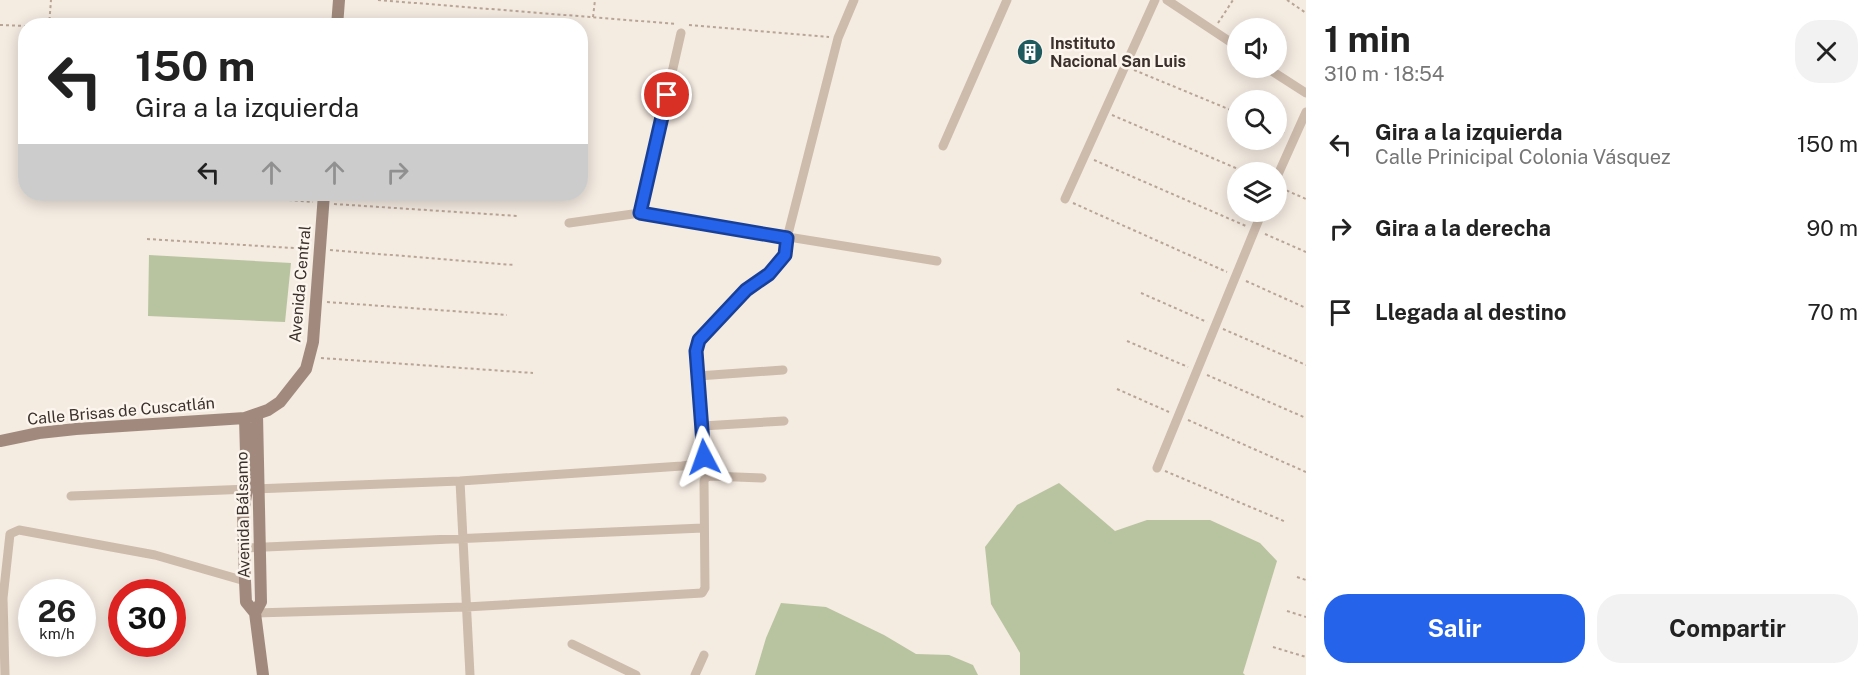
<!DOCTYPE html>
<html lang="es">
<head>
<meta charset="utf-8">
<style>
	:root { --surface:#fff; --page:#f2f2f2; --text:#222; --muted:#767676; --accent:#2563eb }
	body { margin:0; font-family:"Public Sans",sans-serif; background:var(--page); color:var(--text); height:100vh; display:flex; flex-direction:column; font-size:22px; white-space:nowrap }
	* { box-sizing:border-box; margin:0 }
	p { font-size:20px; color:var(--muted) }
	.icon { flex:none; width:33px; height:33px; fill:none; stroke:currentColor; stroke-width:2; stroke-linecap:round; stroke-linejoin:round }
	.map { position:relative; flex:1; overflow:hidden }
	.sheet { display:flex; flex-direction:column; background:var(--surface); width:570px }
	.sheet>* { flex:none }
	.banner { position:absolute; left:18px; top:18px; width:570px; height:183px; border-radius:24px; box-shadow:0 3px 15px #0003; background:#fff; color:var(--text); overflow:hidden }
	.controls { position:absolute; left:1227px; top:18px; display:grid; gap:12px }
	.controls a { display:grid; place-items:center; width:60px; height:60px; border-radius:50%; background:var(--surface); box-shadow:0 3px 15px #0003; font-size:30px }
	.speed { position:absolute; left:18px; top:579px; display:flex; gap:12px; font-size:30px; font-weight:700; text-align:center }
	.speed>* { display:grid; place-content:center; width:78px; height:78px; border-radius:50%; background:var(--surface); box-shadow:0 3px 15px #0003; line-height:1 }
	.speed small { font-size:15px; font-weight:400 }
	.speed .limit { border:9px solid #d22; background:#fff; color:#111 }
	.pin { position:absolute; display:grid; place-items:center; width:51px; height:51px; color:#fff; margin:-26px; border:3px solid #fff; border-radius:50%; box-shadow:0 2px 6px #0007 }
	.me { position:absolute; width:66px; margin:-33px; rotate:356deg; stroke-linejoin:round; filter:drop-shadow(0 0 4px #0008) }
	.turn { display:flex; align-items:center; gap:21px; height:126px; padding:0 18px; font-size:27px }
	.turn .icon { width:78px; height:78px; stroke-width:2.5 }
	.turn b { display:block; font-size:42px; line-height:51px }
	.lanes { display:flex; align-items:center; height:57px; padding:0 18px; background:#0003; justify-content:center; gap:30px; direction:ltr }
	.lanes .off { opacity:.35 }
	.round { display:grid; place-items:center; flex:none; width:63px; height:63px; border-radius:24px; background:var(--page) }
	.headline { display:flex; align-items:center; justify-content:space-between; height:102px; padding:0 18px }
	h1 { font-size:36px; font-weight:700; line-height:45px }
	.primary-button { display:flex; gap:12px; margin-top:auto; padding:12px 18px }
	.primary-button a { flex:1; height:69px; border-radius:24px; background:var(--accent); color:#fff; font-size:24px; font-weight:700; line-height:69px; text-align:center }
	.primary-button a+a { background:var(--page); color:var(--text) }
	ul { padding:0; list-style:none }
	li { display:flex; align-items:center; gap:18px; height:84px; padding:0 18px }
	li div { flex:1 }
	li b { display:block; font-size:22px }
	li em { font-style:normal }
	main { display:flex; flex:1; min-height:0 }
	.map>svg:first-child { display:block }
	.green { fill:#b8c4a0 }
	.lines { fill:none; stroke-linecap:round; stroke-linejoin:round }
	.path { stroke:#b9a596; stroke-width:2; stroke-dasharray:3 3; stroke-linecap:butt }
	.street { stroke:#cdbbac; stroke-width:9 }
	.secondary { stroke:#a18a7d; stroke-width:12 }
	.route-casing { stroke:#184099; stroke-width:15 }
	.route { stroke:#2563eb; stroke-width:10 }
	.labels { text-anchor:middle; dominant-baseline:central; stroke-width:5; stroke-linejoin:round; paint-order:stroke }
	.poi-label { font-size:16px; font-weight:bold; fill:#3b302b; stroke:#fbf5ee; text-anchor:start }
	.street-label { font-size:16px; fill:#3b302b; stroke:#fbf5ee }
</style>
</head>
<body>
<main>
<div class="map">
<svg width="1306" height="675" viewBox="0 0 1306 675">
	<rect width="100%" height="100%" fill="#f4ebe1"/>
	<path class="green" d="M149,255L291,263L285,322L148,316Z
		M1059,483L1115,531L1147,520H1210L1260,543L1277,561L1243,673L1245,675H1020V653L991,604L985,547L1017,505Z
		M781,603L826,607L884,635L916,654L949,655L973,665L978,675H755L766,638Z"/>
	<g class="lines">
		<path class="path" d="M378,0L677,24
			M1287,0L1306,13
			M593,17L595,0
			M1218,23L1233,0
			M0,25L26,26
			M689,25L829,37
			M49,26L51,0
			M1134,70L1238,113
			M1112,115L1245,172
			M1276,129L1285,133
			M1094,160L1246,226
			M1281,188L1306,199
			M217,194L313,202
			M1073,203L1227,272
			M334,204L518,216
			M1265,234L1306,252
			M147,239L309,249
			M330,250L514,265
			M1246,281L1306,308
			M1141,293L1207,322
			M327,302L507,315
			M1223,329L1306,365
			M1127,341L1188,367
			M321,358L533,373
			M1207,375L1306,418
			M1117,389L1169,412
			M1188,420L1306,472
			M1165,471L1286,522
			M1297,577L1306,580
			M1287,611L1306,617
			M1273,647L1306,657"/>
		<path class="street" d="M1167,0L1238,47
			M1267,68L1306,93
			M943,146L1007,0
			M1276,179L1306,112
			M1065,199L1155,0
			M640,213L681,33
			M569,223L640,213L937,261
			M698,376L783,370
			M703,426L784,421
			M1157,468L1262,212
			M706,477L711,476L762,478
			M460,481L470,675
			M71,496L460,481L682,466L697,464L704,457L705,453L696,348L699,340L746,290L774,267L785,255L787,238L838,38L854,0
			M243,548L703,528
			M255,613L466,607L702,593L705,588L704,481L706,477L697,464
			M572,644L636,675
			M5,675L3,598L10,534L19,530L155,555L245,581
			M695,675L704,655"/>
		<path class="secondary" d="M337,26L339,0
			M245,418L247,490L243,512L245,581L246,602L255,613L263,675
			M0,441L39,433L76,429L245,418L268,410L280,402L306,369L313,342L324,194
			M255,613L261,602L257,415"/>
	</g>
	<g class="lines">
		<g class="route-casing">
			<path id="route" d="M667,95L640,213L787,238L785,255L769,274L746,290L699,340L696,351L704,457"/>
		</g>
		<use href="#route" class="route"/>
	</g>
	<defs>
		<g id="building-disc" transform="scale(1.35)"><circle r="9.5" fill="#1f5a5e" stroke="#fbf5ee"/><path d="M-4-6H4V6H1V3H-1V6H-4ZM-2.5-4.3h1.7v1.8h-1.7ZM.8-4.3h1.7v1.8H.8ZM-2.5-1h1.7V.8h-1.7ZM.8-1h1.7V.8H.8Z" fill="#fff"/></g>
	</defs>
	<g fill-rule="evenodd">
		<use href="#building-disc" x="1030" y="52"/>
	</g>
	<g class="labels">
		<g class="poi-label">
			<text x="1050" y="43">Instituto<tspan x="1050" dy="18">Nacional San Luis</tspan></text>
		</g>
		<g class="street-label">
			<text transform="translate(300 284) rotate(-85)">Avenida Central</text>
			<text transform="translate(121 411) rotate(-5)">Calle Brisas de Cuscatlán</text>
			<text transform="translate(243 515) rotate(-91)">Avenida Bálsamo</text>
		</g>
	</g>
</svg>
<div class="controls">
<a><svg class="icon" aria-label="sound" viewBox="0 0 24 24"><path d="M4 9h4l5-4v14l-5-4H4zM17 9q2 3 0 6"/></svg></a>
<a><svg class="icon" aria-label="search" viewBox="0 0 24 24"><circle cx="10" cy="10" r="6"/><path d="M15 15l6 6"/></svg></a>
<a><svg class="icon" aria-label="layers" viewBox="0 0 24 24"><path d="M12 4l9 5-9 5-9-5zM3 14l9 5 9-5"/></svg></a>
</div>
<div class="speed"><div>26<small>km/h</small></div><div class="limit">30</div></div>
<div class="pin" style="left:667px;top:95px;background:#d93025"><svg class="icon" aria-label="arrive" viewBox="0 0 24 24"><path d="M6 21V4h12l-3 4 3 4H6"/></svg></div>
<svg class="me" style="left:704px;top:457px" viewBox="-20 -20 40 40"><path d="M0-17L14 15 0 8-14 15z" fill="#2563eb" stroke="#fff" stroke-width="4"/></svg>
<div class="banner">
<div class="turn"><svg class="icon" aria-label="left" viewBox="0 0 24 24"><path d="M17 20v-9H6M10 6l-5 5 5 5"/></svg><div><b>150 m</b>Gira a la izquierda</div></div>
<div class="lanes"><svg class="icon" aria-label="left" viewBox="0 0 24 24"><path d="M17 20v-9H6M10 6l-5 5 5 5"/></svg><svg class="icon off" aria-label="ahead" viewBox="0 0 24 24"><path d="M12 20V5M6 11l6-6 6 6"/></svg><svg class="icon off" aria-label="ahead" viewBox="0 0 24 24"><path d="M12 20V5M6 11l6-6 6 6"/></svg><svg class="icon off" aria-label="right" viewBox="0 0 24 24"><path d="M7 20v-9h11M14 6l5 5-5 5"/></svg></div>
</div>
</div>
<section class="sheet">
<div class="headline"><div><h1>1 min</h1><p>310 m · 18:54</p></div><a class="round"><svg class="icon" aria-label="close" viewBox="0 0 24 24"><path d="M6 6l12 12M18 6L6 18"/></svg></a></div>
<ul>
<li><svg class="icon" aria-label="left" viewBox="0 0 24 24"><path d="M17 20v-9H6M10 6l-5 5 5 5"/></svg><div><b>Gira a la izquierda</b><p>Calle Prinicipal Colonia Vásquez</p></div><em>150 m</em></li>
<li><svg class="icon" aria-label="right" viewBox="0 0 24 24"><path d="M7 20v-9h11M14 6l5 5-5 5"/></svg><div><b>Gira a la derecha</b></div><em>90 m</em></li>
<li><svg class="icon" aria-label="arrive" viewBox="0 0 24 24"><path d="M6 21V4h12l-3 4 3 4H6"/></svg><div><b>Llegada al destino</b></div><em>70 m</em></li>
</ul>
<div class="primary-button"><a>Salir</a><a>Compartir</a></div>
</section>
</main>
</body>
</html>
